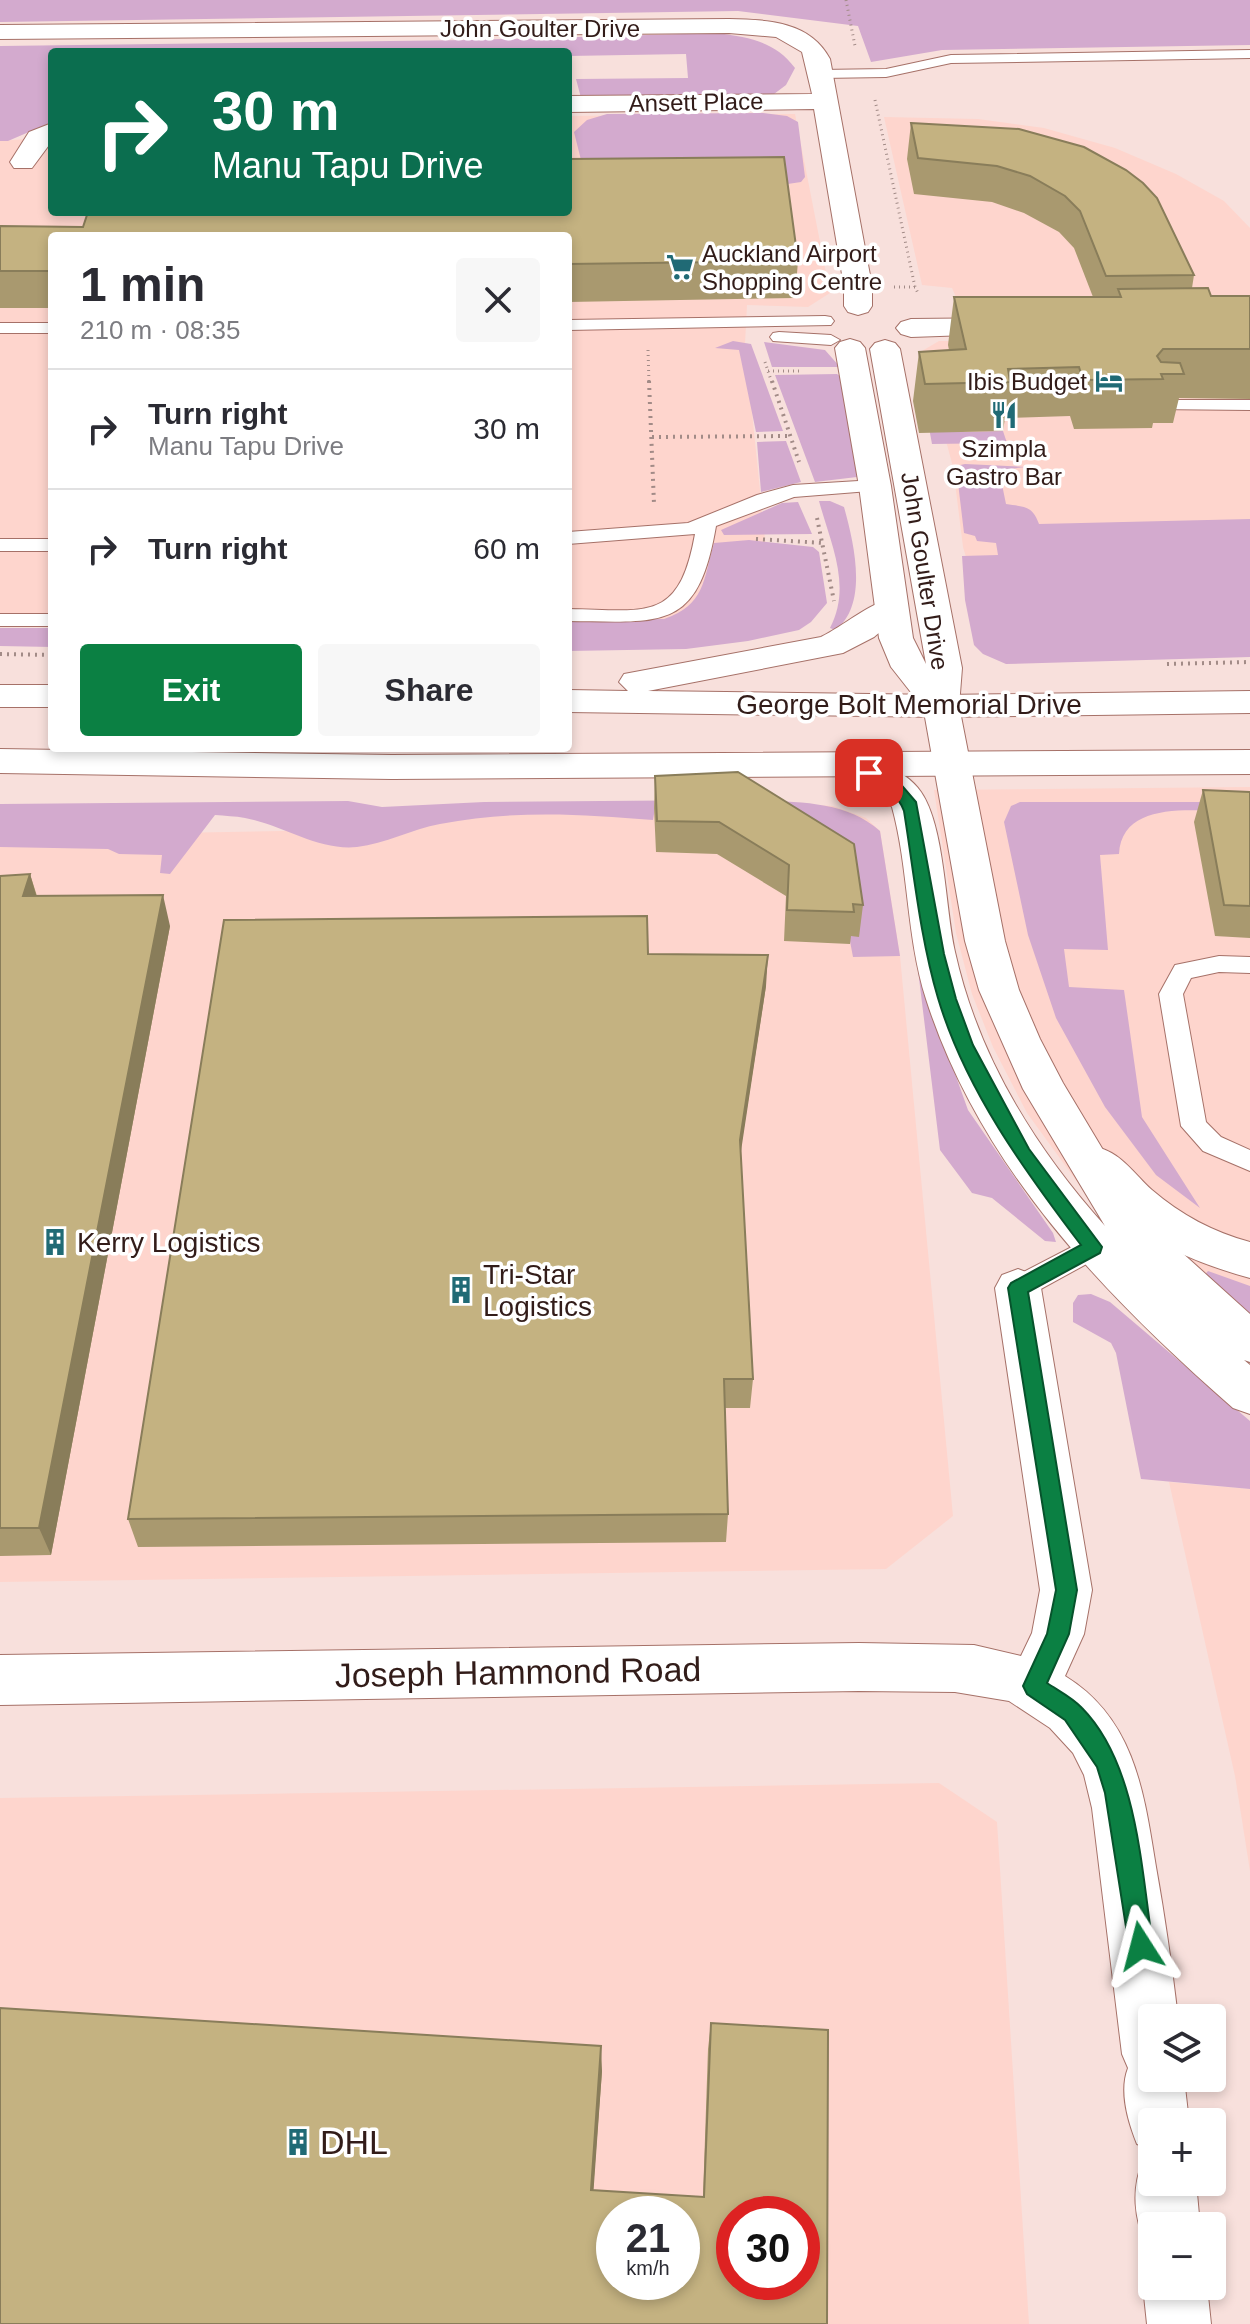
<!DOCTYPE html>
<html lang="en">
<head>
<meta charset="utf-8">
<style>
	:root { --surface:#fff; --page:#f7f7f7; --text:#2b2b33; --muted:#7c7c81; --line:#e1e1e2; --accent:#0b8043 }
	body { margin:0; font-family:Helvetica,sans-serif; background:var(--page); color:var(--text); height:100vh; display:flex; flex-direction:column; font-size:30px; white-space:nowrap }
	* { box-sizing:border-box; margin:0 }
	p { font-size:26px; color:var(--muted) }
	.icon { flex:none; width:44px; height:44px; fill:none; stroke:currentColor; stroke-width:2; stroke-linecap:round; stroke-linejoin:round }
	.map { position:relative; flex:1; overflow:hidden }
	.panel { position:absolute; left:48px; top:232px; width:524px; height:520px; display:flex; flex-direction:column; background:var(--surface); border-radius:8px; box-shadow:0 4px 12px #0003 }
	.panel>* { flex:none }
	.hud { position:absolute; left:48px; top:48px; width:524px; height:168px; border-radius:8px; box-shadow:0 4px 12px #0003; background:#0b6e4f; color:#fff; overflow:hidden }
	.controls { position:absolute; left:1138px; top:2004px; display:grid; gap:16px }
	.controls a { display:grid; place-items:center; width:88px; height:88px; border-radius:8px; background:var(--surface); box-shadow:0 4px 12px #0003; font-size:40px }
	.speed { position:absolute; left:596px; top:2196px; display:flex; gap:16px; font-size:40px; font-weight:700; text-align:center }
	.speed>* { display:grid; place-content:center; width:104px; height:104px; border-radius:50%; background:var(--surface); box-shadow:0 4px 12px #0003; line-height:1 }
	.speed small { font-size:20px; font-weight:400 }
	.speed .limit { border:12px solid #d22; background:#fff; color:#111 }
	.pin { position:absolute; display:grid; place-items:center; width:68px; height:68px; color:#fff; margin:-34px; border-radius:16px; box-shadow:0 4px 12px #0006 }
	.me { position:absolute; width:88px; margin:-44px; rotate:351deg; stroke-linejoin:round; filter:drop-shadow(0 0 6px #0008) }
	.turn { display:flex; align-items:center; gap:28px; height:168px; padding:0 32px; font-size:36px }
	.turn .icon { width:104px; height:104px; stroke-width:2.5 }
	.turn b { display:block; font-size:56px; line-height:68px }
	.round { display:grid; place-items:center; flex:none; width:84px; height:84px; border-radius:8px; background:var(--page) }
	.overview { display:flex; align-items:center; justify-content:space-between; height:136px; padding:0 32px }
	h1 { font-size:48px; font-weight:600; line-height:60px }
	.cta { display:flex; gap:16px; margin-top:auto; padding:16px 32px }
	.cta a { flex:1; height:92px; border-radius:8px; background:var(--accent); color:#fff; font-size:32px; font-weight:600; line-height:92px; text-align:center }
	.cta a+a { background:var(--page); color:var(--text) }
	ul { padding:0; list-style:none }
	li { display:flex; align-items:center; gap:24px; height:120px; padding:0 32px; border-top:2px solid var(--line) }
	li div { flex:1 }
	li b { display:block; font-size:30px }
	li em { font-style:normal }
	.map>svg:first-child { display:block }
	.built { fill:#fed5cd; fill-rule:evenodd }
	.green { fill:#d3aace }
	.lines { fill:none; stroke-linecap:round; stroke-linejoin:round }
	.lane-casing { stroke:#a67168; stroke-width:2 }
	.street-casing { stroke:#a67168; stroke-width:2 }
	.secondary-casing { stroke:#a67168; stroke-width:2 }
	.primary-casing { stroke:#a67168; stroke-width:2 }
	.path-far1 { stroke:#a28b87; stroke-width:3; stroke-dasharray:1 4; stroke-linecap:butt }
	.path { stroke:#a28b87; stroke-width:4; stroke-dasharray:2 5; stroke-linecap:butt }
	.lane { fill:#fff; fill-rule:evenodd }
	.street { fill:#fff; fill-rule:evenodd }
	.secondary { fill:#fff; fill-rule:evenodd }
	.primary { fill:#fff; fill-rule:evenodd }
	.wall { fill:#a9996f }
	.shaded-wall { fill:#897d5a }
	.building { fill:#c4b281; stroke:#897d5a; stroke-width:2; fill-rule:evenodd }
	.route { fill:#0b8043; stroke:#07532c; stroke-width:2 }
	.labels { text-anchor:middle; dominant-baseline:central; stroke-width:7; stroke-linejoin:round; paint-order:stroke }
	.far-street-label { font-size:24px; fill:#321c19; stroke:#fff }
	.far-poi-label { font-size:24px; fill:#321c19; stroke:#fff; text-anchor:start }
	.street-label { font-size:28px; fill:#321c19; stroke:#fff }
	.poi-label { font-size:28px; fill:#321c19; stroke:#fff; text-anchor:start }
	.near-street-label { font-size:34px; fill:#321c19; stroke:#fff }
	.near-poi-label { font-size:34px; fill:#321c19; stroke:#fff; text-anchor:start }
</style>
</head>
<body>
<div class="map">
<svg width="1250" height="2324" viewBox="0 0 1250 2324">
	<rect width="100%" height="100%" fill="#f8e0dc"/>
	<path class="built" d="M795,114L830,293L808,307L747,305L745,344L766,549L707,592L678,623H568V236H52V624H0V141L52,137V212H568V116Z
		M884,117L978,119L1044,128L1115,148L1176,174L1224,201L1250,228V300L959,304L952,288L922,285Z
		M939,341H1250V657L973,581L963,547L953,467L922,351Z
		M1250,787V1353L1115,1234L1027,1113L993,1047L972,994L956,933L934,790Z
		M728,800L833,806L866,818L880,831L900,956L953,1516L886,1569L0,1582V836L342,830L581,802Z
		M1169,1482L1250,1489V1871L1235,1776Z
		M939,1783L997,1822L1029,2324H0V1798ZM614,2214H682V2282H614ZM734,2214H802V2282H734Z"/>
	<path class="green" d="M0,0H1250V45L942,50L871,62L858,26L738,11L0,22Z
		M718,33C750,38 775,41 795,68L786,85L774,94L581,98L576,79L688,78L686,54L568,56V52H52V122L8,141H0V46L469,40Z
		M763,113L787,116L798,122L805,177L801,182L781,185L581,160L574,132L587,120L607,114Z
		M733,341L751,344L783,431L756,432L739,350L715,348Z
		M764,342L825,350L840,367H772Z
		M837,374L844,379L857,477L815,482L775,375Z
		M921,384L964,432L1003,431L1007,443L932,444Z
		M786,441L801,482L761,492L757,442Z
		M965,464L1026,467L999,470L1006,504C1024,507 1032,505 1039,524L1250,519V657L1006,664L983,654L974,645L965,600L962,556L998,555L996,543L977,541L975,536L964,533L956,466Z
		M819,501H830L844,507C854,543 869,605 835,630L830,628C852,586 831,545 819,501Z
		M798,502L812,534L724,535L721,530L782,503Z
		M749,540L813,547L819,552L827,603L811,622L799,630L748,641L686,649L568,651V620L664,619C705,605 703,581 714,543Z
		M0,628H52V647L0,646Z
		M728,800C778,803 840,795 880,831L900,956L853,957L849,936L655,808L653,820C579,814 514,810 440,824C412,829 385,844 357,847C318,851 283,825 245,818C235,816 225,816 215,815L170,874L160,873L162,855L119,854L108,849L0,847V804L348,801L382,807L484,802Z
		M1020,802H1238L1242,812C1202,812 1122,797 1119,854L1100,855L1108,950L1064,949L1069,987L1124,990L1142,1117L1200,1208L1156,1175L1105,1107L1056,1018L1028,935L1004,822L1011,806Z
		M918,970L968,1110L1053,1233L1056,1242L1045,1241L992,1198L972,1193L940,1150Z
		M1208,1271L1250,1286V1322L1201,1279Z
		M1091,1294L1110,1302L1250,1421V1489L1141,1479L1116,1353L1111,1343L1073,1322V1303L1078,1295Z"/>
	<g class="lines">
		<g class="lane-casing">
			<path id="lane" d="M1250,50V58L951,63L886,77L821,78L814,74L821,70L886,69L951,55Z
				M825,316L831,317L834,321L831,325L568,330V320Z
				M0,323H52V333H0Z
				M779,332L831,335L840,340L831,345L773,341L770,337L773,333Z
				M1159,400H1250V410L1153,409L1150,405L1153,401Z
				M875,480L884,486L882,490L794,497L716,526C698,632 662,622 568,621V609C646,610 679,624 695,534L568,544V532L688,523L757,495L793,485Z
				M0,539H52V551H0Z
				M0,614H52V626H0Z
				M1219,956L1250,957V973L1219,972L1191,978L1183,994L1206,1122L1221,1137L1250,1150V1171L1203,1151L1181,1126L1159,994L1175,965Z
				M1093,1236L1103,1239L1106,1247L1103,1255L1028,1296L1018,1299L1008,1296L1004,1288L1008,1280Z"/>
		</g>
		<g class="street-casing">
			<path id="street" d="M729,19C768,20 810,21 830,59L872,286V306L868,312L858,315L848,312L844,306V286L814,109L568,112V96L812,94L802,52L776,37L729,33L0,39V25Z
				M52,123V141L32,168H14L10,162L29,132Z
				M1012,318L1022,321L1027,327L1022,333L911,337L901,334L896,328L901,322L911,319Z
				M850,339L860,342L865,348L891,486L913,638L926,664L870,349L875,343L885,340L895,343L900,349L962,668L959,706L954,714L941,717L928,714L891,667L879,638L859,486L835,348L840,342Z
				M1100,1148C1123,1155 1135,1175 1152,1190C1181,1215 1213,1232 1250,1242V1278C1184,1260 1112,1228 1078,1165L1084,1153Z
				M1018,1269L1034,1275L1041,1288L1092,1590L1084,1634L1065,1676C1135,1719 1144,1793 1156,1867C1165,1917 1172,1967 1178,2018H1152V2078H1184L1189,2122H1152V2150L1137,2144C1128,2122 1119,2091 1128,2068L1122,2054L1092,1808L1084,1775L1073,1753L1050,1728L1009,1701L955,1692L859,1691L0,1705V1655L859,1643L974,1645L1021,1656L1032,1633L1040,1590L995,1288L1002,1275Z
				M1152,2156V2182H1196L1200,2226H1152V2250L1147,2248C1134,2218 1131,2190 1143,2160Z
				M1152,2264V2286H1207L1211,2324H1147L1143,2286Z"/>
		</g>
		<g class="secondary-casing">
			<path id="secondary" d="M941,695L954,698L959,706L1005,941L1019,990L1040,1039L1063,1083L1121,1180L1144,1211L1179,1250L1250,1314V1362L1244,1360L1250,1365V1414L1233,1408C1103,1294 980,1167 926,999C906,936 909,869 892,807C873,781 832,784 819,763L824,755C853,747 904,767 921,792C945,827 945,908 955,952C978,1056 1035,1148 1105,1226L1023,1089L979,990L965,941L923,706L928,698Z"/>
		</g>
		<g class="primary-casing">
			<path id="primary" d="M890,599L902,602L907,609L874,637L843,653L648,691L941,695L1250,691V713L941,717L568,712V690L628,691L619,682L624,674L821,637C843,626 869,604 890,599Z
				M0,685H52V707H0Z
				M0,749L392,755L1250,750V774L392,779L0,773Z"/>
		</g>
		<path class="path-far1" d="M846,0L855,46
			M875,100L915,287
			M894,287H915L919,295
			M648,350L649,383
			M765,362L772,383
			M768,371H803"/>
		<path class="path" d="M649,381L654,504
			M772,381L799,462
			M652,437L790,436
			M817,518L834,601
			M756,539L824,543
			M0,654L52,655
			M1167,664L1250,662"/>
		<use href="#lane" class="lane"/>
		<use href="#street" class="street"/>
		<use href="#secondary" class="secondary"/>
		<use href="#primary" class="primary"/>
	</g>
	<path class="wall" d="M911,123L1019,129L1194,275L1192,288L1211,296H1250V399L1179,398L1173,423H1153L1152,428L1074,429L1070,416L1005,418L1003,431L919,433L913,401L919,352L949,350L948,345L954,297H1093L1074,248L1059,232L1024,213L992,202L914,194L907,159Z
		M784,157L798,261L795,298L568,302V236H52V308H0V226L83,227L88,212H568V159Z
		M655,776L863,905L859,937L851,936L850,944L784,941L786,896L717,854L656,852L654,808Z
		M1203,790L1250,792V938L1215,936L1194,822Z
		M30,874L37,896L170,926L51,1555L0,1556V876Z
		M648,954L766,986L740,1153L753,1379L750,1408H725L728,1514L726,1542L138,1547L128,1519Z
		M711,2023L827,2324H0L602,2071L593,2190L703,2197L708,2049Z"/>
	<path class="shaded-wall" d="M30,874L39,905L23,896Z
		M163,895L170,926L51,1555L39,1528Z
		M768,955L766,986L738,1171L740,1140Z
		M601,2046L602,2071L592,2212L591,2190Z"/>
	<path class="building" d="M911,123L1019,129L1084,147L1126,170L1143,183L1157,198L1194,275L1106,276L1080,211L1065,196L1030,176L997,166L918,158Z
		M784,157L798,261L568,264V236H52V271H0V226L83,227L88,212H568V159Z
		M1208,288L1211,296H1250V349H1163L1157,356L1161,362L1180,363L1184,374H1161L1163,379L1083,380L1079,367L1008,369L1010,382L925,384L919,352L966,349L954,297H1121L1118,289Z
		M738,772L854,844L863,905L853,904L854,912L787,910L789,865L719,822L657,821L655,776Z
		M1203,790L1250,792V906L1224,905Z
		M30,874L23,896L163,895L39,1528H0V876Z
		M647,916L648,954L768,955L740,1140L753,1379H724L728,1514L128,1519L224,920Z
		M0,2008L601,2046L591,2190L704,2197L711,2023L828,2030L827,2324H0ZM614,2214H682V2282H614ZM734,2214H802V2282H734Z"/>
	<path class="route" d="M869,768L898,781L916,802L944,954L956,999L973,1045L1029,1149L1102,1247L1100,1253L1028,1292L1077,1590L1069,1634L1047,1683C1059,1691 1073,1698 1082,1708C1138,1765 1141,1870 1153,1946L1150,1955L1141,1958L1133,1955L1129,1946L1105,1793L1097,1767L1065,1720L1027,1694L1023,1686L1047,1634L1056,1590L1008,1288L1011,1283L1081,1245C1024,1170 965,1089 938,998C920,937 914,873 904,811C898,793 880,785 864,776L862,773Z"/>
	<defs>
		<g id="supermarket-bare" transform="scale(2.16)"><path d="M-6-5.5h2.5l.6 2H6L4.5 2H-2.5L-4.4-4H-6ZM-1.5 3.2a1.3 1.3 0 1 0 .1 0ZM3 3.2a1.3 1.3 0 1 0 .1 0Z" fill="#206a75" stroke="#fff" stroke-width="2.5" paint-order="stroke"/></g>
		<g id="hotel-bare" transform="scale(2.16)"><path d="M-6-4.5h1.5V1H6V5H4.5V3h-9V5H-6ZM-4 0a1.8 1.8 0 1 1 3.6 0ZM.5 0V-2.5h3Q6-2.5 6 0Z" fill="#206a75" stroke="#fff" stroke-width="2.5" paint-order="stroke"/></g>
		<g id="restaurant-bare" transform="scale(2.16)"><path d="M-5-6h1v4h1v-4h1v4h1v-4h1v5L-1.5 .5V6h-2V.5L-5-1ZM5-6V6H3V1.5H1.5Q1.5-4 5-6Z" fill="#206a75" stroke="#fff" stroke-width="2.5" paint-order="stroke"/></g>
		<g id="building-bare" transform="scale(2.16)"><path d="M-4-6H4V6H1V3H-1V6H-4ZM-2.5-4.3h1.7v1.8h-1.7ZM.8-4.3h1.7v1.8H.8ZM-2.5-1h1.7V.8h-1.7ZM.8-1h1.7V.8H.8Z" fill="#206a75" stroke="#fff" stroke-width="2.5" paint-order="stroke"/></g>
	</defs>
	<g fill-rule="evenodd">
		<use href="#supermarket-bare" x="680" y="267"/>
		<use href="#hotel-bare" x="1109" y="381"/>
		<use href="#restaurant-bare" x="1004" y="415"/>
		<use href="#building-bare" x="55" y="1242"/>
		<use href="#building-bare" x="461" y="1290"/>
		<use href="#building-bare" x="298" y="2142"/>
	</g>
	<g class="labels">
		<g class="far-street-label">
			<text x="540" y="28">John Goulter Drive</text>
			<text transform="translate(696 102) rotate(-1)">Ansett Place</text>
			<text transform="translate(925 571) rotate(81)">John Goulter Drive</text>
		</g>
		<g class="far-poi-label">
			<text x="702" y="253">Auckland Airport<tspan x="702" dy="28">Shopping Centre</tspan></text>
			<text x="1087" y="381" text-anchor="end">Ibis Budget</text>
			<text x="1004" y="448" text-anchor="middle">Szimpla<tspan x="1004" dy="28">Gastro Bar</tspan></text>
		</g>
		<g class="street-label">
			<text x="909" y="704">George Bolt Memorial Drive</text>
		</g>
		<g class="poi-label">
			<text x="77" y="1242">Kerry Logistics</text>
			<text x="483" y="1274">Tri-Star<tspan x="483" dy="32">Logistics</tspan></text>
		</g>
		<g class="near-street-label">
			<text transform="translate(518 1672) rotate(-1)">Joseph Hammond Road</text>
		</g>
		<g class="near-poi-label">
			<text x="320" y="2142">DHL</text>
		</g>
	</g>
</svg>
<div class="controls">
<a><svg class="icon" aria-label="layers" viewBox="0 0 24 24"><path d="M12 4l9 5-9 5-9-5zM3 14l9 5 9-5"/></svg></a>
<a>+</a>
<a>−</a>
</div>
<div class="speed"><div>21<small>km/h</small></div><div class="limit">30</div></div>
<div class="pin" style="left:869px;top:773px;background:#d93025"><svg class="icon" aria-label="arrive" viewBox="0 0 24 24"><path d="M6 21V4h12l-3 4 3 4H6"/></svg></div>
<svg class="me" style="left:1141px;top:1946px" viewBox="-20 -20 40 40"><path d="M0-17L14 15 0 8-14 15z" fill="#0b8043" stroke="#fff" stroke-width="4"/></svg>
<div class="hud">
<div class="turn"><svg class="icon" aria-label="right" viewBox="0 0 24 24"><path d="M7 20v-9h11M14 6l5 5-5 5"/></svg><div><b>30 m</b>Manu Tapu Drive</div></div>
</div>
<section class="panel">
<div class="overview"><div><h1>1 min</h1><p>210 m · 08:35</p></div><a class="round"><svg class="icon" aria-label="close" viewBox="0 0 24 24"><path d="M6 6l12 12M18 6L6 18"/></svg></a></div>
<ul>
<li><svg class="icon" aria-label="right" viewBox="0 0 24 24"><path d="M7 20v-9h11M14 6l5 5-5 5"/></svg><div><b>Turn right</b><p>Manu Tapu Drive</p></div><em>30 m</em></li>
<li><svg class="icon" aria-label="right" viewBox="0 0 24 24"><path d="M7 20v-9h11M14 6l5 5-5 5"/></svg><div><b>Turn right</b></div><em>60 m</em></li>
</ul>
<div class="cta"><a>Exit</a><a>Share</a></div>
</section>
</div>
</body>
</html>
